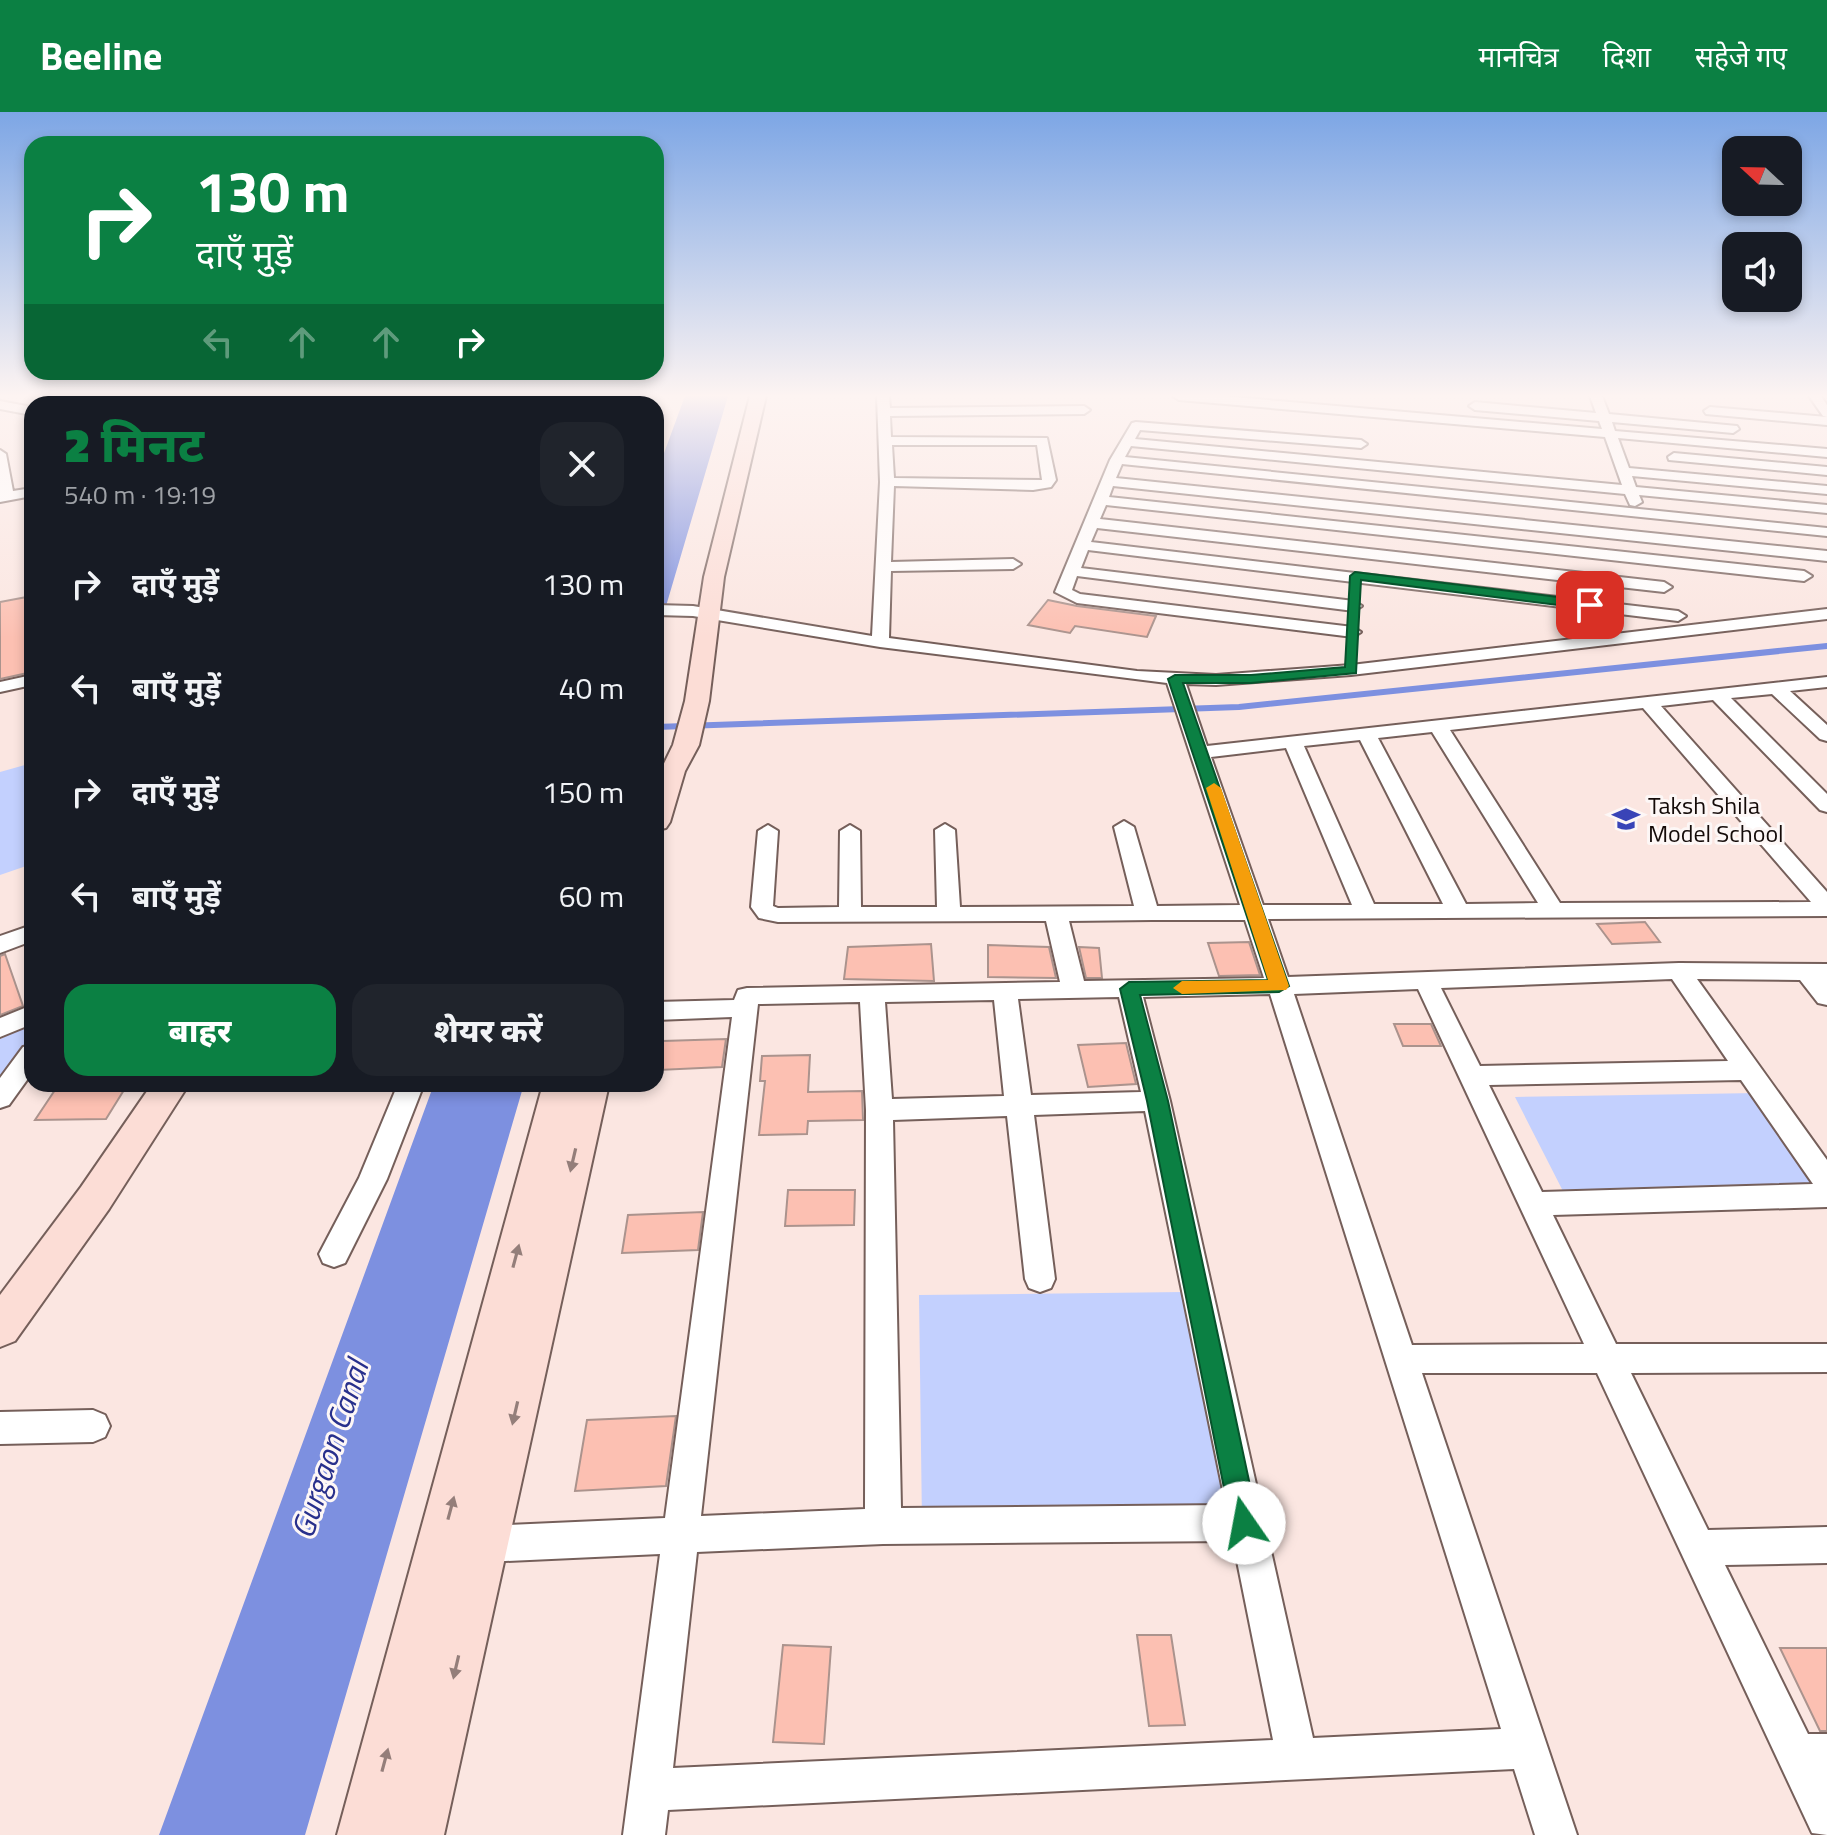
<!DOCTYPE html>
<html lang="hi">
<head>
<meta charset="utf-8">
<style>
	:root { --surface:#171b24; --page:#20242c; --text:#f1f3f6; --muted:#9ea1a6; --accent:#0b8043 }
	body { margin:0; font-family:"Titillium Web","Noto Sans Devanagari",sans-serif; background:var(--page); color:var(--text); height:100vh; display:flex; flex-direction:column; font-size:30px; white-space:nowrap }
	* { box-sizing:border-box; margin:0 }
	p { font-size:26px; color:var(--muted) }
	.icon { flex:none; width:44px; height:44px; fill:none; stroke:currentColor; stroke-width:2; stroke-linecap:round; stroke-linejoin:round }
	.map { position:relative; flex:1; overflow:hidden }
	.details { position:absolute; left:24px; top:284px; width:640px; height:696px; display:flex; flex-direction:column; background:var(--surface); border-radius:24px; box-shadow:0 4px 12px #0003 }
	.details>* { flex:none }
	.guide { position:absolute; left:24px; top:24px; width:640px; height:244px; border-radius:24px; box-shadow:0 4px 12px #0003; background:#0b8043; color:#fff; overflow:hidden }
	.needle { width:52px; rotate:292deg }
	.buttons { position:absolute; left:1722px; top:24px; display:grid; gap:16px }
	.buttons a { display:grid; place-items:center; width:80px; height:80px; border-radius:16px; background:var(--surface); box-shadow:0 4px 12px #0003; font-size:40px }
	.pin { position:absolute; display:grid; place-items:center; width:68px; height:68px; color:#fff; margin:-34px; border-radius:16px; box-shadow:0 4px 12px #0006 }
	.me { position:absolute; width:88px; margin:-44px; rotate:348deg; stroke-linejoin:round; filter:drop-shadow(0 0 6px #0008) }
	.turn { display:flex; align-items:center; gap:28px; height:168px; padding:0 40px; font-size:36px }
	.turn .icon { width:104px; height:104px; stroke-width:2.5 }
	.turn b { display:block; font-size:56px; line-height:68px }
	.lanes { display:flex; align-items:center; height:76px; padding:0 40px; background:#0003; justify-content:center; gap:40px; direction:ltr }
	.lanes .off { opacity:.35 }
	.round { display:grid; place-items:center; flex:none; width:84px; height:84px; border-radius:24px; background:var(--page) }
	.summary { display:flex; align-items:center; justify-content:space-between; height:136px; padding:0 40px }
	h1 { font-size:48px; font-weight:800; line-height:60px; color:var(--accent) }
	.action { display:flex; gap:16px; margin-top:auto; padding:16px 40px }
	.action a { flex:1; height:92px; border-radius:24px; background:var(--accent); color:#fff; font-size:32px; font-weight:800; line-height:92px; text-align:center }
	.action a+a { background:var(--page); color:var(--text) }
	ul { padding:0; list-style:none }
	li { display:flex; align-items:center; gap:24px; height:104px; padding:0 40px }
	li div { flex:1 }
	li b { display:block; font-size:30px }
	li em { font-style:normal }
	header { display:flex; align-items:center; gap:48px; box-sizing:border-box; height:112px; padding:0 40px; background:var(--accent); color:#fff }
	header strong { font-size:38px }
	nav { display:flex; gap:44px; margin-inline-start:auto; font-size:28px }
	.map>svg:first-child { display:block }
	.green { fill:#c3d0fe }
	.water { fill:#7d90e0 }
	.lines { fill:none; stroke-linecap:round; stroke-linejoin:round }
	.stream { stroke:#7d90e0; stroke-width:6 }
	.building { fill:#fcc0b2; stroke:#ab938d; stroke-width:2 }
	.street-casing { stroke:#755f5a; stroke-width:4 }
	.secondary-casing { stroke:#755f5a; stroke-width:4 }
	.street { fill:#fff; fill-rule:evenodd }
	.secondary { fill:#fcddd6; fill-rule:evenodd }
	.oneway { fill:#947e7a }
	.route { fill:#0b8043; stroke:#07532c; stroke-width:2 }
	.slow { fill:#f59e0b }
	.labels { text-anchor:middle; dominant-baseline:central; stroke-width:6; stroke-linejoin:round; paint-order:stroke }
	.poi-label { font-size:24px; fill:#140b09; stroke:#fdf7f6; text-anchor:start }
	.near-water-label { font-size:32px; font-style:italic; fill:#28308c; stroke:#fdf7f6 }
</style>
</head>
<body>
<header>
<strong>Beeline</strong>
<nav><a>मानचित्र</a><a>दिशा</a><a>सहेजे गए</a></nav>
</header>
<div class="map">
<svg width="1827" height="1723" viewBox="0 0 1827 1723">
	<rect width="100%" height="100%" fill="#fbe6e1"/>
	<path class="green" d="M32,651V752L0,763V660Z
		M32,912V929L0,971V927Z
		M1758,981L1827,1080L1566,1085L1515,985Z
		M1184,1180L1229,1408L922,1412L919,1183Z"/>
	<path class="water" d="M685,284H728L656,528V363Z
		M434,972H524L305,1723H159Z"/>
	<g class="lines">
		<path class="stream" d="M656,615L1239,595L1827,534"/>
	</g>
	<path class="building" d="M32,484V560L0,567V490Z
		M1048,488L1077,494L1156,504L1147,525L1075,514L1070,521L1028,513Z
		M1645,810L1660,830L1612,832L1597,812Z
		M1249,830L1260,863L1219,864L1208,831Z
		M931,832L934,869L844,867L848,835Z
		M988,833L1049,835L1056,866L988,865Z
		M1079,835L1099,836L1102,866H1086Z
		M5,842L23,894L0,903V844Z
		M1394,912H1431L1441,934H1403Z
		M726,927L722,955L659,958L663,929Z
		M1126,931L1136,972L1088,975L1078,933Z
		M810,943L808,980L862,979L863,1008L808,1009L807,1022L759,1023L765,969H760L762,944Z
		M55,978H124L106,1007L35,1008Z
		M788,1078H855L854,1113L785,1114Z
		M703,1100L698,1138L622,1141L628,1103Z
		M676,1304L666,1374L575,1379L587,1308Z
		M1137,1523H1171L1185,1613L1149,1614Z
		M783,1533L831,1535L824,1632L773,1630Z
		M1780,1536H1827V1619H1820Z"/>
	<g class="lines">
		<g class="street-casing">
			<path id="street" d="M219,284H235L221,292H206Z
				M329,284H344L332,292H317Z
				M506,284C529,284 567,280 586,292H550Z
				M877,284H889L890,296L1084,294L1090,298L1084,302L890,304L891,325L1047,326L1056,368L1051,375L1033,378L894,374L891,450L1013,447L1021,452L1013,457L891,459L889,526L1137,559L1216,563L1351,553L1827,497V507L1351,563L1216,573L1186,572L1207,634L1827,565V575L1790,579L1827,613V629L1820,627L1772,582L1731,586L1827,682V700L1820,698L1713,588L1661,594L1827,780V804L1268,807L1288,865L1679,851L1827,852V893L1818,891L1800,868L1697,867L1827,1048V1095L1553,1103L1616,1232H1827V1260L1631,1261L1708,1418L1827,1415V1451L1725,1453L1808,1622H1827V1723L1812,1721L1597,1261H1422L1577,1723H1535L1514,1657L668,1698L665,1723H623L660,1442L485,1450L472,1445L467,1432L472,1419L485,1414L665,1406L732,905L656,908V890L734,888L738,878L747,876L1060,870L1046,809L778,810L759,806L751,795L758,719L768,713L778,719L773,794L778,796L839,795L840,719L850,713L860,719L861,795H937L935,718L945,712L955,718L960,795L1134,794L1114,715L1124,709L1134,715L1157,794L1240,793L1167,571L880,535L693,504L656,503V493L693,494L872,524L880,370ZM892,333H1037L1042,368L894,366ZM1643,596L1811,790L1560,791L1450,618ZM1432,620L1538,791L1466,792L1378,626ZM1360,628L1443,792H1374L1304,634ZM1286,636L1352,793H1263L1211,645ZM1152,808H1245L1264,866L1084,869L1069,809ZM1672,867L1728,949L1480,954L1441,876ZM1418,877L1584,1232L1412,1233L1294,882ZM1270,882L1501,1617L1313,1626L1170,989L1143,885ZM1119,885L1141,980L1031,983L1018,887ZM994,888L1004,984L892,987L885,890ZM860,890L866,998L865,1397L701,1404L758,892ZM1741,968L1813,1072L1542,1080L1489,973ZM1145,999L1226,1393L901,1396L893,1008L1007,1004L1025,1167L1029,1176L1040,1180L1051,1176L1055,1167L1034,1003ZM1233,1429L1273,1628L673,1656L697,1440L883,1432Z
				M1173,284H1222L1602,317L1599,309L1475,298L1469,294L1475,290L1596,301L1590,284H1602L1609,302L1737,314L1739,317L1733,321L1612,310L1615,319L1827,337V345L1618,326L1629,356L1827,374V382L1632,364L1636,375L1827,393V401L1639,383L1642,390L1635,394L1630,393L1625,382L1131,334L1125,345L1827,416V424L1122,352L1116,366L1827,439V449L1113,374L1109,385L1804,459L1812,464L1804,469L1106,393L1100,407L1664,470L1672,475L1664,480L1097,416L1091,430L1678,499L1686,504L1678,509L1088,438L1081,456L1354,489L1362,494L1354,499L1077,464L1072,478L1080,482L1353,515L1361,520L1353,525L1077,491L1055,480L1110,348L1132,311L1136,310L1361,328L1367,332L1361,336L1140,318L1135,327L1622,373L1605,325L1179,288Z
				M1809,284H1821L1827,293V305L1823,304Z
				M0,289L32,295V303L0,297Z
				M1710,295L1827,305V313L1706,302L1704,299Z
				M0,338L6,342L13,379L32,376V384L0,390Z
				M1674,341L1827,355V363L1669,348L1668,345Z
				M32,563V573L0,580V570Z
				M32,813V829L0,841V824Z
				M32,893V912L0,925V906Z
				M32,933V961L9,993L0,996V966L23,935Z
				M398,972H424L387,1067L345,1151L334,1155L323,1151L319,1142L359,1066Z
				M93,1298L105,1303L110,1314L105,1325L93,1330L0,1332V1300Z"/>
		</g>
		<g class="secondary-casing">
			<path id="secondary" d="M594,284H610L606,292H590Z
				M750,284H766L724,465L709,589L699,633L685,659L670,710L666,716L656,718V668L673,633L685,589L704,465Z
				M152,972H189L109,1097L15,1229L0,1235V1183L81,1075Z
				M543,972H609L444,1723H337Z"/>
		</g>
		<use href="#street" class="street"/>
		<use href="#secondary" class="secondary"/>
	</g>
	<defs><path id="oneway-solid" d="M-6-.8H1V-3.2L6.5 0L1 3.2V.8H-6Z" transform="scale(2)"/></defs>
	<g class="oneway">
		<use href="#oneway-solid" transform="translate(573 1048) rotate(103)"/>
		<use href="#oneway-solid" transform="translate(516 1144) rotate(-75)"/>
		<use href="#oneway-solid" transform="translate(515 1301) rotate(103)"/>
		<use href="#oneway-solid" transform="translate(451 1396) rotate(-75)"/>
		<use href="#oneway-solid" transform="translate(456 1555) rotate(103)"/>
		<use href="#oneway-solid" transform="translate(385 1648) rotate(-75)"/>
	</g>
	<linearGradient id="sky" x2="0" y2="1"><stop stop-color="#7da6e5"/><stop offset="0.54" stop-color="#fdf4f2"/><stop offset="1" stop-color="#fdf4f2" stop-opacity="0"/></linearGradient>
	<rect width="1827" height="526" fill="url(#sky)"/>
	<path class="route" d="M1355,460L1590,489L1596,493L1590,497L1361,468L1356,561L1251,571H1183L1289,874L1279,880L1140,883L1168,989L1258,1411L1254,1421L1244,1424L1235,1421L1231,1411L1147,989L1120,877L1129,870L1268,868L1168,567L1175,563H1251L1345,555L1350,464Z"/>
	<path class="slow" d="M1214,671L1221,676L1289,874L1286,878L1182,882L1173,876L1182,869L1268,868L1206,676Z"/>
	<defs>
		<g id="school-bare" transform="scale(2.16)"><path d="M0-5L7-2L0 1L-7-2ZM-4 1L0 2.5L4 1V4Q0 6-4 4Z" fill="#3944b7" stroke="#fdf7f6" stroke-width="2.5" paint-order="stroke"/></g>
	</defs>
	<g fill-rule="evenodd">
		<use href="#school-bare" x="1626" y="707"/>
	</g>
	<g class="labels">
		<g class="poi-label">
			<text x="1648" y="693">Taksh Shila<tspan x="1648" dy="28">Model School</tspan></text>
		</g>
		<g class="near-water-label">
			<text transform="translate(329 1337) rotate(-72)">Gurgaon Canal</text>
		</g>
	</g>
</svg>
<div class="buttons">
<a><svg class="needle" viewBox="-14 -14 28 28"><path d="M0-13l5 13h-10z" fill="#e53935"/><path d="M0 13l5-13h-10z" fill="#9ea1a6"/></svg></a>
<a><svg class="icon" aria-label="sound" viewBox="0 0 24 24"><path d="M4 9h4l5-4v14l-5-4H4zM17 9q2 3 0 6"/></svg></a>
</div>
<div class="pin" style="left:1590px;top:493px;background:#d93025"><svg class="icon" aria-label="arrive" viewBox="0 0 24 24"><path d="M6 21V4h12l-3 4 3 4H6"/></svg></div>
<svg class="me" style="left:1244px;top:1411px" viewBox="-20 -20 40 40"><circle r="19" fill="#fff"/><path d="M0-13L10 11 0 6-10 11z" fill="#0b8043"/></svg>
<div class="guide">
<div class="turn"><svg class="icon" aria-label="right" viewBox="0 0 24 24"><path d="M7 20v-9h11M14 6l5 5-5 5"/></svg><div><b>130 m</b>दाएँ मुड़ें</div></div>
<div class="lanes"><svg class="icon off" aria-label="left" viewBox="0 0 24 24"><path d="M17 20v-9H6M10 6l-5 5 5 5"/></svg><svg class="icon off" aria-label="ahead" viewBox="0 0 24 24"><path d="M12 20V5M6 11l6-6 6 6"/></svg><svg class="icon off" aria-label="ahead" viewBox="0 0 24 24"><path d="M12 20V5M6 11l6-6 6 6"/></svg><svg class="icon" aria-label="right" viewBox="0 0 24 24"><path d="M7 20v-9h11M14 6l5 5-5 5"/></svg></div>
</div>
<section class="details">
<div class="summary"><div><h1>2 मिनट</h1><p>540 m · 19:19</p></div><a class="round"><svg class="icon" aria-label="close" viewBox="0 0 24 24"><path d="M6 6l12 12M18 6L6 18"/></svg></a></div>
<ul>
<li><svg class="icon" aria-label="right" viewBox="0 0 24 24"><path d="M7 20v-9h11M14 6l5 5-5 5"/></svg><div><b>दाएँ मुड़ें</b></div><em>130 m</em></li>
<li><svg class="icon" aria-label="left" viewBox="0 0 24 24"><path d="M17 20v-9H6M10 6l-5 5 5 5"/></svg><div><b>बाएँ मुड़ें</b></div><em>40 m</em></li>
<li><svg class="icon" aria-label="right" viewBox="0 0 24 24"><path d="M7 20v-9h11M14 6l5 5-5 5"/></svg><div><b>दाएँ मुड़ें</b></div><em>150 m</em></li>
<li><svg class="icon" aria-label="left" viewBox="0 0 24 24"><path d="M17 20v-9H6M10 6l-5 5 5 5"/></svg><div><b>बाएँ मुड़ें</b></div><em>60 m</em></li>
</ul>
<div class="action"><a>बाहर</a><a>शेयर करें</a></div>
</section>
</div>
</body>
</html>
